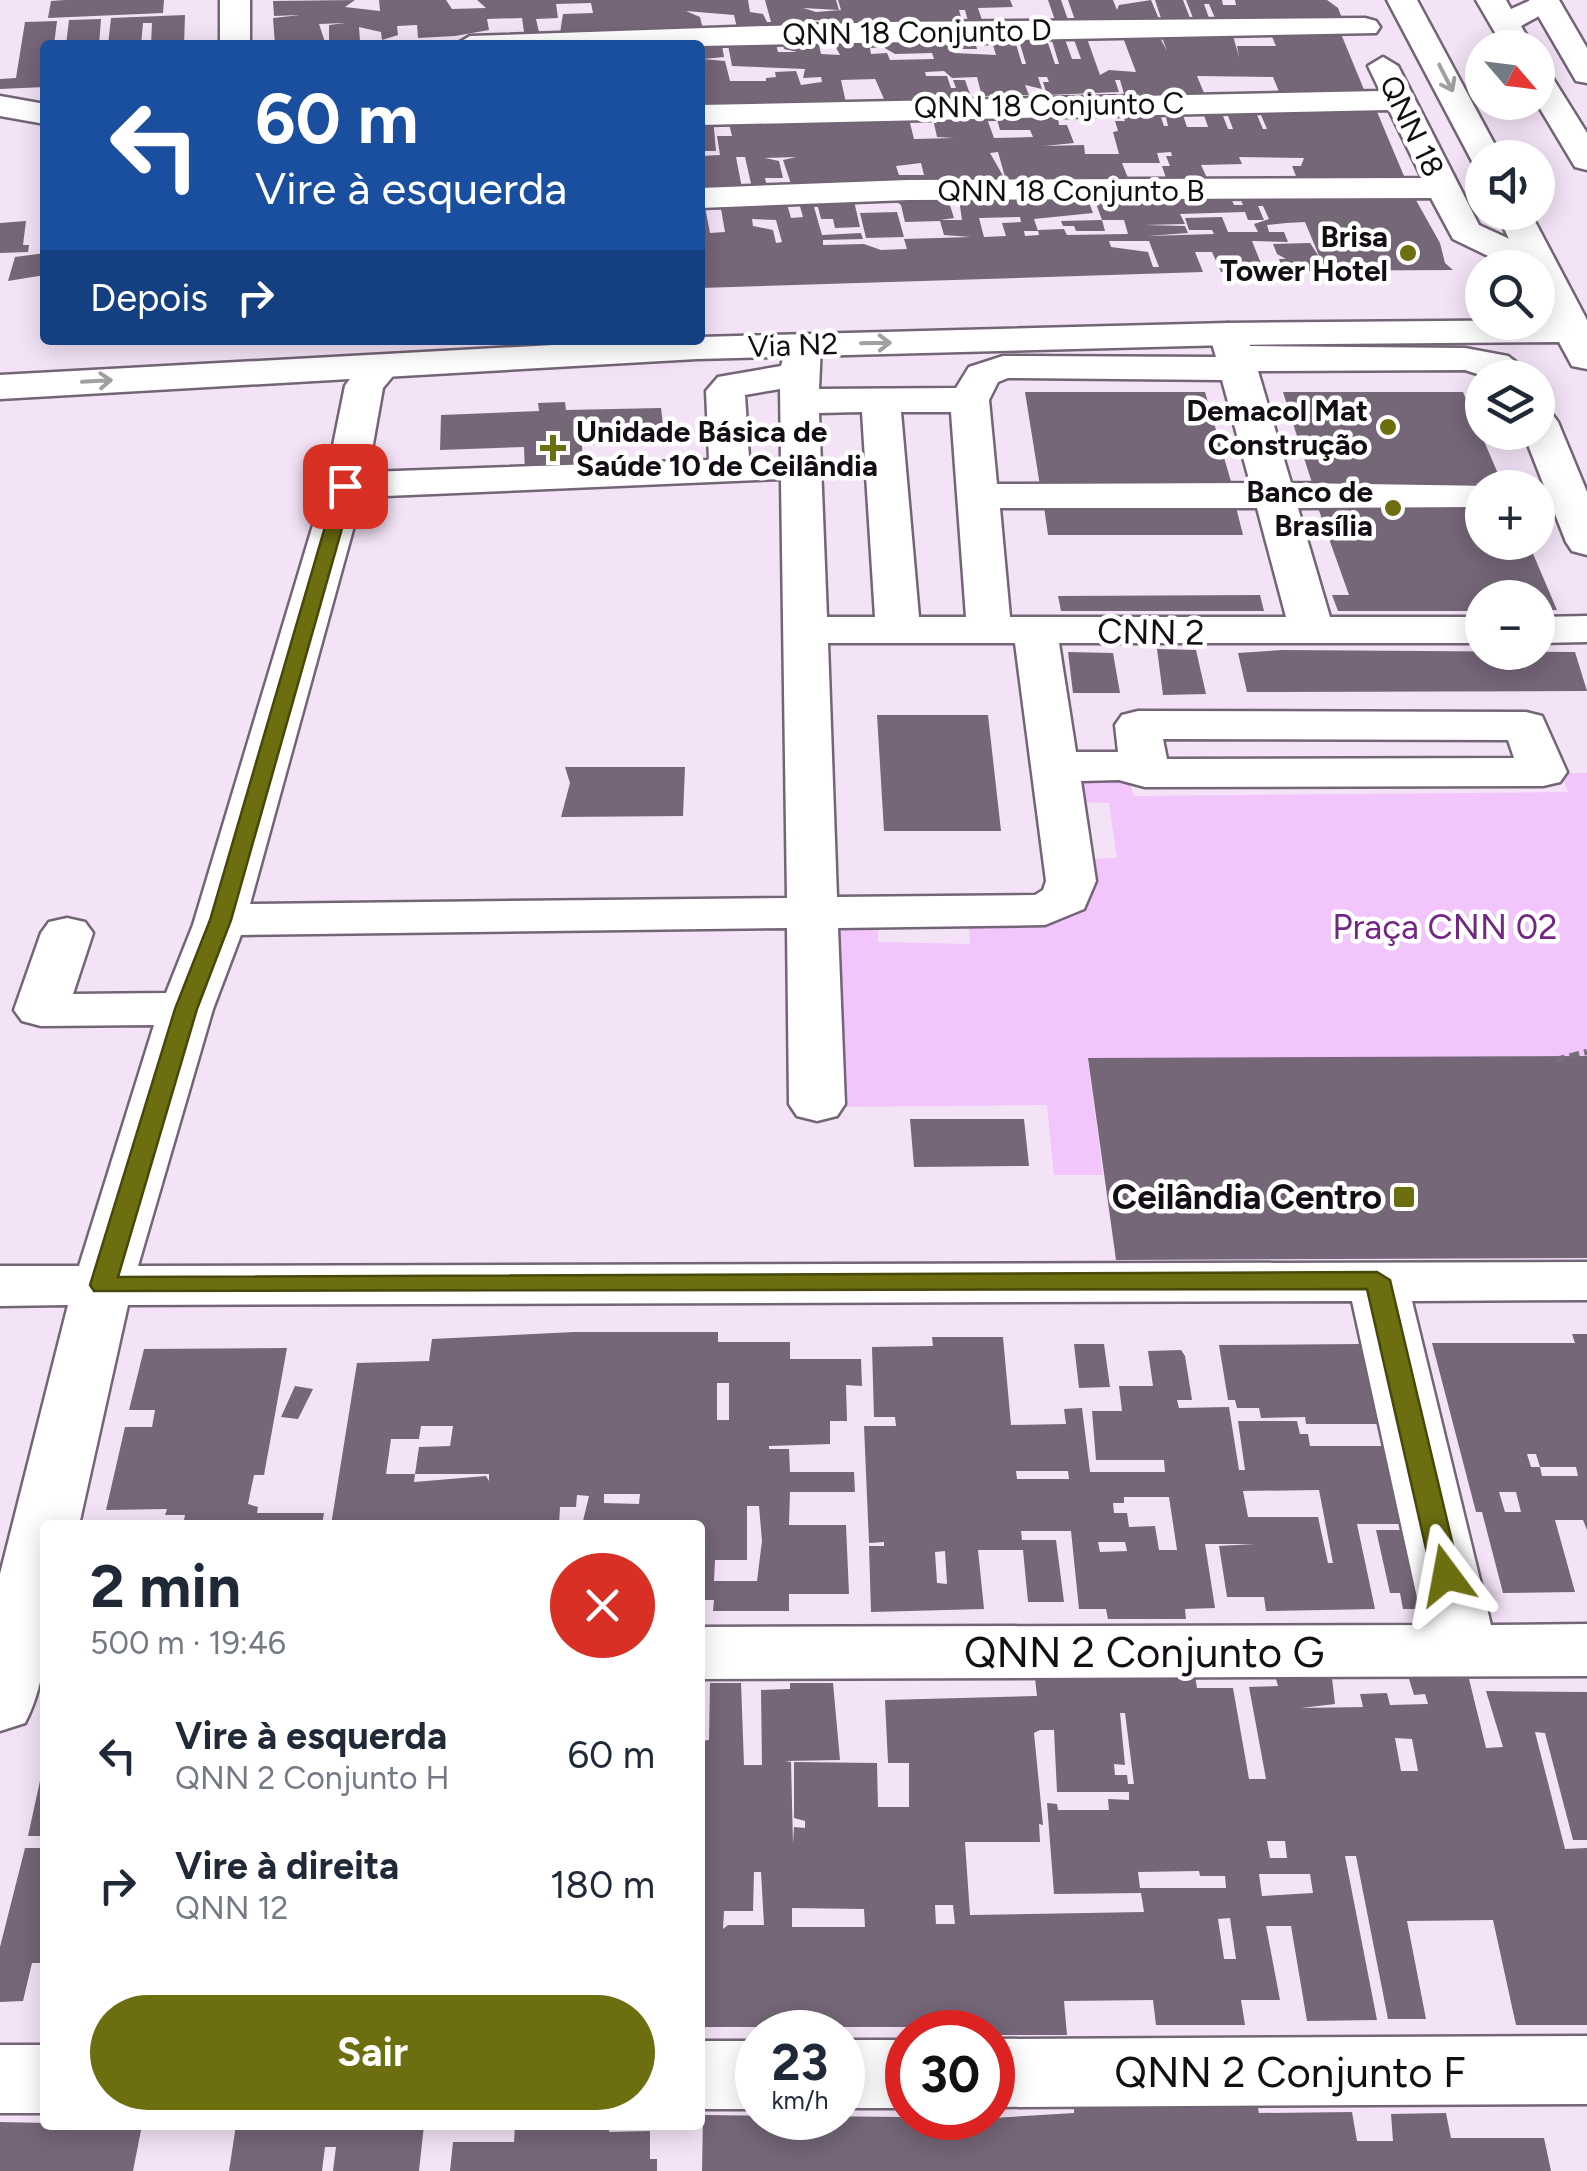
<!DOCTYPE html>
<html lang="pt">
<head>
<meta charset="utf-8">
<style>
	:root { --surface:#fff; --page:#f2f2f3; --text:#1f2937; --muted:#747a83; --accent:#6d6e10 }
	body { margin:0; font-family:Figtree,sans-serif; background:var(--page); color:var(--text); height:100vh; display:flex; flex-direction:column; font-size:38px; white-space:nowrap }
	* { box-sizing:border-box; margin:0 }
	p { font-size:32px; color:var(--muted) }
	.icon { flex:none; width:55px; height:55px; fill:none; stroke:currentColor; stroke-width:2; stroke-linecap:round; stroke-linejoin:round }
	.map { position:relative; flex:1; overflow:hidden }
	.drawer { position:absolute; left:40px; top:1520px; width:665px; height:610px; display:flex; flex-direction:column; background:var(--surface); border-radius:10px; box-shadow:0 5px 25px #0003 }
	.drawer>* { flex:none }
	.guide { position:absolute; left:40px; top:40px; width:665px; height:305px; border-radius:10px; box-shadow:0 5px 25px #0003; background:#1a4fa0; color:#fff; overflow:hidden }
	.needle { width:65px; rotate:118deg }
	.controls { position:absolute; left:1465px; top:30px; display:grid; gap:20px }
	.controls a { display:grid; place-items:center; width:90px; height:90px; border-radius:50%; background:var(--surface); box-shadow:0 5px 25px #0003; font-size:50px }
	.speed { position:absolute; left:735px; top:2010px; display:flex; gap:20px; font-size:50px; font-weight:700; text-align:center }
	.speed>* { display:grid; place-content:center; width:130px; height:130px; border-radius:50%; background:var(--surface); box-shadow:0 5px 25px #0003; line-height:1 }
	.speed small { font-size:25px; font-weight:400 }
	.speed .limit { border:15px solid #d22; background:#fff; color:#111 }
	.pin { position:absolute; display:grid; place-items:center; width:85px; height:85px; color:#fff; margin:-42px; border-radius:20px; box-shadow:0 5px 15px #0006 }
	.me { position:absolute; width:110px; margin:-55px; rotate:347deg; stroke-linejoin:round; filter:drop-shadow(0 0 8px #0008) }
	.turn { display:flex; align-items:center; gap:35px; height:210px; padding:0 50px; font-size:45px }
	.turn .icon { width:130px; height:130px; stroke-width:2.5 }
	.turn b { display:block; font-size:70px; line-height:85px }
	.then { display:flex; align-items:center; height:95px; padding:0 50px; background:#0003; gap:20px; font-size:38px }
	.round { display:grid; place-items:center; flex:none; width:105px; height:105px; border-radius:52px; background:var(--page) }
	.overview { display:flex; align-items:center; justify-content:space-between; height:170px; padding:0 50px }
	h1 { font-size:60px; font-weight:700; line-height:75px }
	.button { display:flex; gap:20px; margin-top:auto; padding:20px 50px }
	.button a { flex:1; height:115px; border-radius:60px; background:var(--accent); color:#fff; font-size:40px; font-weight:700; line-height:115px; text-align:center }
	ul { padding:0; list-style:none }
	li { display:flex; align-items:center; gap:30px; height:130px; padding:0 50px }
	li div { flex:1 }
	li b { display:block; font-size:38px }
	li em { font-style:normal }
	.map>svg:first-child { display:block }
	.green { fill:#f2c5fc }
	.building { fill:#756678; fill-rule:evenodd }
	.lines { fill:none; stroke-linecap:round; stroke-linejoin:round }
	.minor-casing { stroke:#736476; stroke-width:5 }
	.major-casing { stroke:#736476; stroke-width:5 }
	.path { stroke:#786e7a; stroke-width:6; stroke-dasharray:10 5; stroke-linecap:butt }
	.minor { fill:#fff; fill-rule:evenodd }
	.major { fill:#fff; fill-rule:evenodd }
	.oneway { stroke:#a19fa1 }
	.route { fill:#6d6e10; stroke:#47480a; stroke-width:2.5 }
	.poi-dot { fill:#6d6e10; stroke:#fff; stroke-width:4 }
	.labels { text-anchor:middle; dominant-baseline:central; stroke-width:9; stroke-linejoin:round; paint-order:stroke }
	.far-street-label { font-size:30px; fill:#130e14; stroke:#fff }
	.far-poi-label { font-size:30px; font-weight:bold; fill:#130e14; stroke:#fff; text-anchor:end }
	.street-label { font-size:35px; fill:#130e14; stroke:#fff }
	.park-label { font-size:35px; fill:#722782; stroke:#fff }
	.poi-label { font-size:35px; font-weight:bold; fill:#130e14; stroke:#fff; text-anchor:end }
	.near-street-label { font-size:42px; fill:#130e14; stroke:#fff }
</style>
</head>
<body>
<div class="map">
<svg width="1587" height="2171" viewBox="0 0 1587 2171">
	<rect width="100%" height="100%" fill="#f4e3f7"/>
	<path class="green" d="M1561,773H1587V1060L1088,1062L1103,1175H1054L1047,1105L836,1107L832,928H878V942L970,944L969,927C1008,926 1071,934 1092,893L1091,859L1117,858L1109,803L1080,802L1081,782L1102,776L1129,781L1134,796L1568,792Z"/>
	<path class="building" d="M65,0H164L163,13L48,18L51,1Z
		M355,0L345,7L380,11L379,0H446L452,9L486,8L477,0H748L750,12L763,14L767,22H771L765,0H836L839,10L803,8L816,12L841,10L838,0H1010L1013,7L978,8L982,20L968,21L965,10H959L962,21L948,22L843,25L842,21L807,20L808,25L737,28L734,15L686,11L700,17L703,29L560,33L563,14L593,13L591,3L556,4L558,18L536,19L539,32H524L522,18L487,19L489,30L455,36L418,38L417,25L397,26L398,35L382,40L381,32L359,27L360,41L329,42V25L345,23L319,24L325,42L275,45L273,18L300,15L274,16L273,1Z
		M1048,0H1061L1068,20H1055Z
		M1068,0H1113L1117,10L1119,5L1151,0L1159,19L1075,20Z
		M1155,0H1183L1190,18H1161Z
		M1186,0H1222L1223,5H1236L1235,0H1327L1338,8L1342,18H1215L1209,4H1204L1209,18H1193Z
		M185,15L184,45H151L152,23H143L141,45H108L111,18Z
		M101,19L99,45H66L69,20Z
		M57,21L54,45H45V87L0,89V79L16,78L25,22Z
		M1339,29L1365,92L1280,94L1273,77L1197,76L1204,93L1124,94L1120,80H1115L1119,92L1047,95L1043,82H1049L1047,77H1038L1042,89L1025,85L1029,95L982,96L977,77L952,78L944,71L925,72L926,76H947L951,88H956L953,80H965L970,94L958,95L959,99H884L873,74L875,79L841,80L846,103L700,104V42L775,40L778,52H797L784,49L782,41L818,40L821,54L840,55L831,38L973,35L977,49H953L954,53L996,55L993,45L980,46L977,35L1013,34L1022,64H1026L1017,34H1045L1055,64H1059L1050,34H1063L1072,59H1081L1072,34L1085,33L1100,75L1109,70L1136,72L1122,35L1158,34L1167,51L1161,35L1232,32L1239,57L1237,46H1276L1270,32ZM722,45H728L732,66L805,69L803,78L821,77L822,82L801,85L796,71L775,72L776,77L766,78V81H730L725,61L703,59L724,57ZM883,47L895,54L932,53L934,59L890,60L887,53L871,54L870,48Z
		M1257,106L1375,107L1404,176H1296L1292,166H1301L1304,158L1239,157L1242,164L1201,165L1207,178H1166L1162,166H1170L1166,156H1172L1171,152L1157,153L1160,163H1122L1128,178L1045,180L1005,177L998,152L990,153L1006,181L791,184L783,160L796,157L765,158L779,161L783,178H765L767,187L752,188L745,157H736L742,188L700,190V156L720,155L717,136H732L729,124L738,121L907,111L914,139L954,138L937,137L933,119L1057,109L1059,125H1067L1074,143L1044,146L1084,145L1085,154H1119L1113,132L1118,131L1115,121H1125L1121,110L1158,109L1164,126H1168L1164,109H1181L1187,127H1208L1202,109L1220,108L1228,129H1233L1225,108H1254L1263,129H1267ZM986,116H996L1000,130H1030L1033,137L994,138ZM921,163L924,175H899L896,166Z
		M700,117H713L716,151H700Z
		M1412,193L1440,243L1445,263L1453,270L1283,271L1279,259H1286L1277,254L1273,244L1310,243L1320,258L1305,222L1286,223L1267,225L1269,232H1284L1288,242L1252,241L1264,271L1221,272L1212,252H1195L1203,272L700,288V207H705L710,233L725,232L721,209L733,206L787,204L791,218L803,217L799,203L854,201L860,227L835,228L833,219H821L818,207H814L822,235L861,233L863,239L823,240V245L864,244L881,250L907,249L904,239L971,237L944,235L940,221L905,222L901,205L894,200L948,199L954,218L940,220H962L959,199L1053,196L1055,201H1083L1090,205L1093,213L1034,219L1038,231H1024L1025,236L1039,235L1038,230L1064,229L1067,235L1128,234L1124,220H1102L1105,231H1076L1074,226H1063L1061,221L1102,220L1094,198L1230,196L1234,205H1243L1240,198ZM1258,206H1263L1269,219L1254,224L1258,232H1228L1222,217L1185,218L1189,230H1212L1214,234L1148,236L1188,233L1185,226L1144,225L1185,224L1180,214L1245,212L1248,220H1264ZM1020,217L1021,222L1002,223L1006,236L984,237L979,218ZM752,219L776,220L782,242L776,243L773,230L753,226ZM1109,241H1149L1159,267H1153L1148,252L1111,247Z
		M897,212L904,237L866,238L860,213Z
		M26,221L23,245H29L28,252L0,253V223Z
		M45,253V275L8,281L15,257Z
		M1025,392H1205L1232,485L1040,486Z
		M1283,392H1463L1502,483H1312Z
		M565,402L566,410L661,408L665,442L582,445L583,471L525,473L524,447L440,450L441,415L539,411L538,403Z
		M1317,505H1482V542H1528L1557,610L1538,611V598H1482V611H1338L1332,595H1349Z
		M1044,507H1236L1243,535H1048Z
		M1260,595L1264,611H1061L1058,596Z
		M1157,649L1196,650L1206,694L1163,695Z
		M1282,650L1575,652L1587,691L1247,692L1238,653Z
		M1068,652L1113,653L1120,693H1073Z
		M877,715H988L1001,831H884Z
		M565,767H685L683,816L561,817L570,783Z
		M1587,1056V1258L1116,1260L1088,1058Z
		M910,1119H1024L1029,1166L914,1167Z
		M574,1332H718V1342H790V1359H861L862,1386L846,1385L847,1421H830V1444L769,1446V1449H789L790,1472H854L855,1492H790L789,1525H846L849,1594H789V1611H713L714,1600H700V1525H582L589,1496L577,1495L576,1507H560L559,1525H331L357,1363L429,1361L432,1339ZM717,1383H729V1420H717ZM421,1426H453L450,1446L419,1447L415,1474H489V1481L486,1476L414,1482L415,1474H386L391,1439H419ZM604,1494H640L639,1504L604,1503ZM747,1506H759L762,1541L757,1581H714L715,1560H747Z
		M1572,1334H1587V1530L1583,1520H1555L1575,1592L1503,1593L1482,1512H1476L1432,1343H1575ZM1527,1454H1536L1540,1467H1576L1578,1476H1542L1540,1467H1531ZM1499,1492H1516L1521,1512H1505Z
		M932,1337H1003L1011,1425L1066,1424L1064,1409L1082,1408L1090,1472H1165L1164,1460H1096L1092,1411H1122L1119,1386H1153L1148,1351L1181,1350L1185,1356L1192,1400H1177L1179,1408L1229,1407L1239,1470H1245L1238,1421H1297L1300,1434H1308L1310,1446H1385L1403,1524H1357L1375,1609L1266,1611L1264,1597H1227L1219,1546L1254,1544H1205L1215,1608L1185,1609L1186,1619H1108L1106,1609H1079L1071,1531H1021L1022,1540H1056L1064,1602H1028L1023,1550H978L984,1609L871,1612L869,1546H884V1542L869,1543L864,1426H896L895,1417H874L872,1347L933,1346ZM1016,1471H1068L1069,1479H1017ZM1319,1490L1333,1563H1328L1318,1517H1248L1243,1491ZM1124,1497H1169L1177,1550H1159L1155,1526L1129,1527L1127,1513H1114L1113,1503H1124ZM1098,1542H1125L1127,1551L1100,1552ZM945,1551L947,1584L937,1583L935,1552Z
		M1074,1344H1104L1110,1387L1079,1388Z
		M1361,1344L1379,1424H1306L1305,1417L1261,1418L1259,1408H1237L1235,1400H1228L1219,1345Z
		M287,1348L264,1475H254L248,1504L258,1507L257,1513H324L322,1525H183L185,1515H165L167,1509L106,1510L125,1427H152L155,1410H129L144,1349Z
		M295,1386L313,1389L298,1419L281,1417Z
		M1376,1530H1404L1422,1609H1403L1400,1593H1390Z
		M1195,1676L1197,1688H1233L1249,1779H1266L1249,1687L1278,1686L1276,1679L1332,1678L1335,1704L1301,1708L1363,1707L1360,1694L1387,1693L1390,1705L1428,1704L1425,1694L1414,1695L1409,1679H1469L1486,1748L1503,1747L1486,1691L1587,1692V1840H1573L1545,1733L1535,1732L1565,1849L1587,1848V2025H1516L1493,1920L1407,1921L1426,2019H1388L1356,1856H1345L1377,2020L1307,2021L1291,1926H1266L1280,2000H1241L1245,2025H1156L1153,2000L1064,2001L1067,2035H992L978,2032L977,2027H701L700,1741L709,1740L710,1683H741L744,1765H762L761,1690L790,1689V1683H833L840,1760L785,1761L791,1762L793,1844L794,1827L805,1828V1821L794,1818V1762L877,1763L878,1807H909V1763H888L885,1700L1037,1696L1035,1678ZM1120,1713H1125L1134,1784H1128L1127,1775H1115L1114,1764L1125,1765ZM1040,1730H1054L1057,1792H1129V1800L1108,1799L1109,1810H1058L1057,1804L1047,1803L1054,1894L1141,1893L1144,1912L970,1915L965,1842H1040L1039,1824L1043,1825L1034,1733ZM1395,1738L1412,1739L1418,1771H1401ZM1267,1841H1285L1287,1858H1270ZM1199,1871L1200,1876H1225L1226,1888H1140L1138,1872ZM754,1872H761L764,1925H728L723,1929L724,1911H753ZM1259,1874H1310L1313,1893L1262,1896ZM935,1905H953L955,1924H936ZM792,1908L864,1909L865,1927H792ZM1230,1918L1236,1959H1224L1218,1919Z
		M43,1767L45,1836H28Z
		M25,1848H45V1963H32L23,2001L0,2002V1947Z
		M1257,2104L1259,2113L1352,2112L1357,2141H1393L1391,2114L1446,2113L1451,2138H1544L1551,2171H702L703,2115L992,2118L1074,2113V2105Z
		M0,2122L142,2125L133,2171H0Z
		M236,2125H424L419,2171H333L336,2147H325L322,2171H229Z
		M515,2125H610L609,2132L650,2131V2159H657V2171H450L453,2142H514Z"/>
	<g class="lines">
		<g class="minor-casing">
			<path id="minor" d="M220,0H250V45H220Z
				M1529,0H1559L1587,48V83L1576,81Z
				M1365,18L1376,21L1380,27L1376,33L700,46L455,45L470,36L886,22Z
				M1383,57L1398,66L1479,225L1551,258L1556,266L1551,274L1538,277V268H1513L1453,239L1431,198L908,200L700,208V188L908,180L1422,178L1389,110L700,125V105L1380,91L1368,66Z
				M0,96L45,104V124L0,116Z
				M1228,323L1241,326L1250,346L1465,348L1508,356L1537,378H1490L1465,370L1258,371L1291,483L1496,486L1482,488V507L1298,508L1330,617H1482V643H1059L1076,752H1118L1115,725L1122,715L1138,711L1526,712L1542,716L1567,772L1560,782L1543,786L1145,787L1119,780L1081,781L1096,881L1084,909L1045,925L838,928L845,1104L837,1116L817,1121L797,1116L789,1104L787,928L241,935L213,1009L138,1266L1587,1262V1300L1412,1301L1491,1625L1587,1624V1676L700,1679V1627L1423,1625L1352,1301L128,1305L79,1525H45C45,1590 56,1664 25,1723L0,1731V1574L68,1305L0,1306V1266H79L154,1025L41,1026L22,1021L14,1010L41,933L49,922L67,918L85,922L93,933L73,994L166,993L193,925L325,485L345,386C359,366 371,350 397,356L403,364L383,388L368,472L709,460L706,391L718,377L781,366L789,337H815L821,345L819,389L956,388L969,367L1003,356L1216,357L1209,334L1215,326ZM1008,378L1222,380L1250,483L997,484L989,400L998,382ZM780,389L781,461L749,458L745,395ZM862,412L875,617H827L819,413ZM901,412H951L966,617H919ZM781,479L787,898L250,904L362,497ZM1000,508H1257L1286,617H1010ZM828,643H1015L1046,881L1043,890L1035,895L837,897ZM1163,739L1508,740L1514,758L1167,759Z
				M1538,410L1552,414L1558,422L1587,492V555L1572,551L1566,542L1523,432H1538Z
				M1587,616V642L1538,643V617Z
				M1587,2036V2104L992,2107V2039Z
				M842,2040H908V2108H842Z
				M700,2041H758V2109H700Z
				M0,2045H45V2113H0Z"/>
		</g>
		<g class="major-casing">
			<path id="major" d="M1387,0H1417L1502,158H1482V167L1474,165Z
				M1476,0H1506L1511,9L1531,0H1558L1561,4L1521,26L1534,48H1504Z
				M1538,70L1549,72L1587,133V170L1575,167L1536,102Z
				M1496,212H1530L1587,320V369L1572,366L1559,342L1228,345L697,359L0,399V375L700,337L1228,323L1548,320L1538,299V268H1523Z"/>
		</g>
		<path class="path" d="M1555,1060L1587,1052"/>
		<use href="#minor" class="minor"/>
		<use href="#major" class="major"/>
	</g>
	<defs><path id="oneway-shaft" d="M-6 0H5M1.5-3L5.5 0L1.5 3" fill="none" stroke-width="1.6" stroke-linecap="round" stroke-linejoin="round" transform="scale(2.5)"/></defs>
	<g class="oneway">
		<use href="#oneway-shaft" transform="translate(1446 78) rotate(63)"/>
		<use href="#oneway-shaft" transform="translate(876 343) rotate(-1)"/>
		<use href="#oneway-shaft" transform="translate(97 381) rotate(-3)"/>
	</g>
	<path class="route" d="M345,480L354,486L231,920L197,1009L118,1277L1377,1272L1390,1280L1460,1575L1455,1582L1446,1585L1432,1575L1367,1289L94,1291L90,1285L175,1009L210,920L337,486Z"/>
	<g class="poi-dot">
		<circle cx="1408" cy="253" r="10"/>
		<circle cx="1388" cy="427" r="10"/>
		<path d="M548 433h10v10h10v10h-10v10h-10v-10h-10v-10h10z"/>
		<circle cx="1393" cy="508" r="10"/>
		<rect x="1392" y="1185" width="24" height="24" rx="5"/>
	</g>
	<g class="labels">
		<g class="far-street-label">
			<text transform="translate(917 32) rotate(-1)">QNN 18 Conjunto D</text>
			<text transform="translate(1049 105) rotate(-1)">QNN 18 Conjunto C</text>
			<text transform="translate(1412 126) rotate(64)">QNN 18</text>
			<text x="1071" y="190">QNN 18 Conjunto B</text>
			<text transform="translate(793 345) rotate(-2)">Via N2</text>
		</g>
		<g class="far-poi-label">
			<text x="1388" y="236">Brisa<tspan x="1388" dy="34">Tower Hotel</tspan></text>
			<text x="1368" y="410">Demacol Mat<tspan x="1368" dy="34">Construção</tspan></text>
			<text x="576" y="431" text-anchor="start">Unidade Básica de<tspan x="576" dy="34">Saúde 10 de Ceilândia</tspan></text>
			<text x="1373" y="491">Banco de<tspan x="1373" dy="34">Brasília</tspan></text>
		</g>
		<g class="street-label">
			<text transform="translate(1151 632) rotate(1)">CNN 2</text>
		</g>
		<g class="park-label">
			<text x="1445" y="927">Praça CNN 02</text>
		</g>
		<g class="poi-label">
			<text x="1382" y="1197">Ceilândia Centro</text>
		</g>
		<g class="near-street-label">
			<text x="1144" y="1652">QNN 2 Conjunto G</text>
			<text x="1290" y="2072">QNN 2 Conjunto F</text>
		</g>
	</g>
</svg>
<div class="controls">
<a><svg class="needle" viewBox="-14 -14 28 28"><path d="M0-13l5 13h-10z" fill="#e53935"/><path d="M0 13l5-13h-10z" fill="#747a83"/></svg></a>
<a><svg class="icon" aria-label="sound" viewBox="0 0 24 24"><path d="M4 9h4l5-4v14l-5-4H4zM17 9q2 3 0 6"/></svg></a>
<a><svg class="icon" aria-label="search" viewBox="0 0 24 24"><circle cx="10" cy="10" r="6"/><path d="M15 15l6 6"/></svg></a>
<a><svg class="icon" aria-label="layers" viewBox="0 0 24 24"><path d="M12 4l9 5-9 5-9-5zM3 14l9 5 9-5"/></svg></a>
<a>+</a>
<a>−</a>
</div>
<div class="speed"><div>23<small>km/h</small></div><div class="limit">30</div></div>
<div class="pin" style="left:345px;top:486px;background:#d93025"><svg class="icon" aria-label="arrive" viewBox="0 0 24 24"><path d="M6 21V4h12l-3 4 3 4H6"/></svg></div>
<svg class="me" style="left:1446px;top:1575px" viewBox="-20 -20 40 40"><path d="M0-17L14 15 0 8-14 15z" fill="#6d6e10" stroke="#fff" stroke-width="4"/></svg>
<div class="guide">
<div class="turn"><svg class="icon" aria-label="left" viewBox="0 0 24 24"><path d="M17 20v-9H6M10 6l-5 5 5 5"/></svg><div><b>60 m</b>Vire à esquerda</div></div>
<div class="then">Depois<svg class="icon" aria-label="right" viewBox="0 0 24 24"><path d="M7 20v-9h11M14 6l5 5-5 5"/></svg></div>
</div>
<section class="drawer">
<div class="overview"><div><h1>2 min</h1><p>500 m · 19:46</p></div><a class="round" style="background:#d93025;color:#fff"><svg class="icon" aria-label="close" viewBox="0 0 24 24"><path d="M6 6l12 12M18 6L6 18"/></svg></a></div>
<ul>
<li><svg class="icon" aria-label="left" viewBox="0 0 24 24"><path d="M17 20v-9H6M10 6l-5 5 5 5"/></svg><div><b>Vire à esquerda</b><p>QNN 2 Conjunto H</p></div><em>60 m</em></li>
<li><svg class="icon" aria-label="right" viewBox="0 0 24 24"><path d="M7 20v-9h11M14 6l5 5-5 5"/></svg><div><b>Vire à direita</b><p>QNN 12</p></div><em>180 m</em></li>
</ul>
<div class="button"><a>Sair</a></div>
</section>
</div>
</body>
</html>
